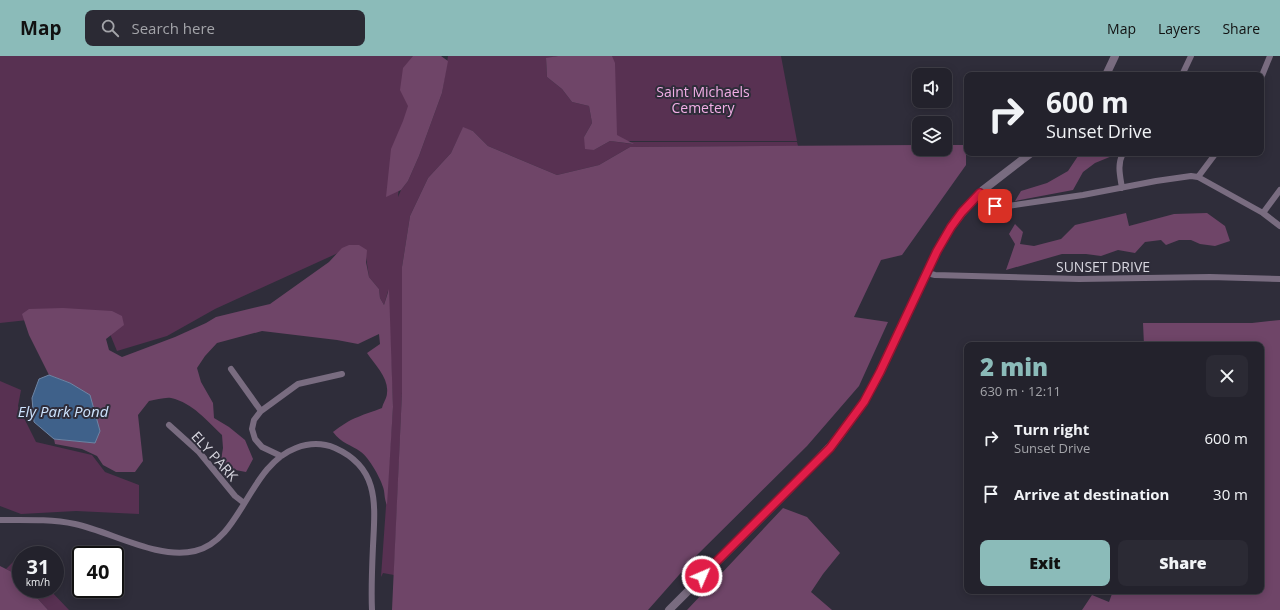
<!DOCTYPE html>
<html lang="en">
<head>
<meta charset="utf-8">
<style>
	:root { --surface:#23222c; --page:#2b2a34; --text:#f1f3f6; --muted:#a3a4a9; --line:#403f48; --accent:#8bbbb9 }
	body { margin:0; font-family:"Open Sans",sans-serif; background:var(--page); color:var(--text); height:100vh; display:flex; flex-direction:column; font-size:15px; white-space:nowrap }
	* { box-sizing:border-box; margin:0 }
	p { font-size:13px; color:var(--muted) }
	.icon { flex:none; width:22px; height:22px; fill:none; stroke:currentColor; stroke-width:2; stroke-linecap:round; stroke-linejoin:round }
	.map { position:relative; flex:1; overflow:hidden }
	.side { position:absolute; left:964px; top:286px; width:300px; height:252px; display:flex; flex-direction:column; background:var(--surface); border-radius:8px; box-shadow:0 2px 10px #0003,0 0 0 1px var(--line) }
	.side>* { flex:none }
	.hud { position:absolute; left:964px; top:16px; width:300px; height:84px; border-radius:8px; box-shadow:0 2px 10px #0003,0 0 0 1px var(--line); background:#23222c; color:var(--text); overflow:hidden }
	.buttons { position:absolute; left:912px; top:12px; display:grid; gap:8px }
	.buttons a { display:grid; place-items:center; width:40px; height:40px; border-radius:8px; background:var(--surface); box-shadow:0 2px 10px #0003,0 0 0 1px var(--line); font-size:20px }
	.speed { position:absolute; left:12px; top:490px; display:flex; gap:8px; font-size:20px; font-weight:700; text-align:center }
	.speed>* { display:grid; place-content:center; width:52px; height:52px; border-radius:50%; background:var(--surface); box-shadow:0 2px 10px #0003,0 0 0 1px var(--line); line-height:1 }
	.speed small { font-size:10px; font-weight:400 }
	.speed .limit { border:2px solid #111; border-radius:6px; background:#fff; color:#111 }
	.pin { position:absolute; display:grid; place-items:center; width:34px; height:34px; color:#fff; margin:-17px; border-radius:8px; box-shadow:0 2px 6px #0006 }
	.me { position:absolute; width:44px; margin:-22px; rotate:45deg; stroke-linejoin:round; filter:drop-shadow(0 0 3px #0008) }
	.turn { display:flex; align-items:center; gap:14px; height:84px; padding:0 16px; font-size:18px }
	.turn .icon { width:52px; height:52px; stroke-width:2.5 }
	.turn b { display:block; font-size:28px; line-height:34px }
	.round { display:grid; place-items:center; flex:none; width:42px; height:42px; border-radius:8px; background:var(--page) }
	.head { display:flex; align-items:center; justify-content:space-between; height:68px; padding:0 16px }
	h1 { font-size:24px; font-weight:800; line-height:30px; color:var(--accent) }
	.action { display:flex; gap:8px; margin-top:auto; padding:8px 16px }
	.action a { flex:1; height:46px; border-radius:8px; background:var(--accent); color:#111; font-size:16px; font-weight:800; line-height:46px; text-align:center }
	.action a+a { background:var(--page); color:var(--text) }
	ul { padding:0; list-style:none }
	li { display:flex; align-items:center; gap:12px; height:56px; padding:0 16px }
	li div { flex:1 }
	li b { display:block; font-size:15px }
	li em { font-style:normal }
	header { display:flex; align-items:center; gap:24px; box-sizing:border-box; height:56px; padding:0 20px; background:var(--accent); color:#111 }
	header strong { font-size:19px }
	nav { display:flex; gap:22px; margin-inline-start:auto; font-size:14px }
	.search { width:280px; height:36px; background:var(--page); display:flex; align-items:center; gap:10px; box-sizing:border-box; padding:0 14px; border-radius:8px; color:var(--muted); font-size:15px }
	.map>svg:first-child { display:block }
	.green { fill:#583152 }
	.forest { fill:#6f4568 }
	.water { fill:#3f618a; stroke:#6d84a4 }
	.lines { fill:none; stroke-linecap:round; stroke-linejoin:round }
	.minor { stroke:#796c80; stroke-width:6 }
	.tertiary { stroke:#796c80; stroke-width:8 }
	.route-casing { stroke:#92132f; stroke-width:10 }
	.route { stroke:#e11d48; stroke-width:7 }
	.labels { text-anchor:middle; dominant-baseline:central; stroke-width:4; stroke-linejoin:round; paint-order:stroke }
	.park-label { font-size:14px; fill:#f2aee6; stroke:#2f2d3a }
	.street-label { font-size:14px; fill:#d8d7e0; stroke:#2f2d3a }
	.water-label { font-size:15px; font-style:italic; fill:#cde3fd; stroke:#2f2d3a }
</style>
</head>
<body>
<header>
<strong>Map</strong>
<div class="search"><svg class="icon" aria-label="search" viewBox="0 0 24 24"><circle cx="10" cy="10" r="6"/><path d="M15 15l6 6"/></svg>Search here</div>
<nav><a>Map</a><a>Layers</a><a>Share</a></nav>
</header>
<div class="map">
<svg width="1280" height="554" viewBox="0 0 1280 554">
	<rect width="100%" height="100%" fill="#2f2d3a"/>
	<path class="green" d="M0,0H422L402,93L398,141L401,134L408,125L419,100L442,37L448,0H558L546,3L547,21L562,33L572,46L589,50L592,67L584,81L594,94L610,85L632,88L630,86H797L798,90L630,91L599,109L557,119L488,90L473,75L463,72L451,97L428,122L410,160L402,211V336L394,519L383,517L381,521L393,351L388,235L384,249L380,242L379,233L369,221L366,201L349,192L215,253L167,280L117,295L101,256L0,267Z
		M610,0H781L797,85H615Z
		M0,325L21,334L18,350L36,386L92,399L105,416L139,429V458L76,455L21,458L0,450Z
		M16,503L21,507V524L14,517L6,513Z
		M29,533H49L69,554H48Z"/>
	<path class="forest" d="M413,0H441L448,5L442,37L419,100L408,125L401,134L386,141L391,93L403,65L408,50L400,34L403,12Z
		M558,0H612L615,7L617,79L634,88L610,85L594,94L585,93L584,81L592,67L589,50L572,46L562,33L547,21L546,2Z
		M463,71L473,75L488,90L557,119L599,109L630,91L919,89V93H945V89H966V109L902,199L881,204L854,261L888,266L859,330L807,390L694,502L648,554H392L402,336V211L410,160L428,122L451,97Z
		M1080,97H1117V98L1095,107L1083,116L1073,134L1015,145L1021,135L1047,127L1068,115Z
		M1126,157L1129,170L1174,158L1207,157L1225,170L1230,185L1215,190L1200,188L1191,184H1179L1166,189L1161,184L1145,186L1135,197L1118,194L1101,200L1086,198H1062L1006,214L1015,188L1009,178L1015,168L1023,176L1020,188L1034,190L1061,183L1075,169Z
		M349,189H359L367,194L366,206L369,221L379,233L380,242L384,249L389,233L393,351L387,449C384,443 385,436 383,431C380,421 369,402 361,396C350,388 342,388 333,376C341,370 349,364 358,361C366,357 373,356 382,352C383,347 387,342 387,337C389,322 375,309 367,297L380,288L379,278L358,288L337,284L262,275L217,287L205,300L197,312L201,326L213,347L214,362L229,371L245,384L253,403L246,416L230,413L221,404L223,392L222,379C207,365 193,347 171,342C165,341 156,344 149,345L138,359L143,405L135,416H116L103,409L97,400L82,393L55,388L54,383L95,387L70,327L49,319L29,279L22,258L29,253L63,252L112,255L122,260L124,269L106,283L109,294L122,301L175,281L206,267L216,261L270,248L329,206L342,192Z
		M1280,264V554H1082L1092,539L1109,546L1113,535H1261V289H1144L1143,267H1252Z
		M783,452L807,461L840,497L823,518L811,536L832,554H687Z
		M0,510L14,517L21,524V533H29L48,554H0Z"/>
	<path class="water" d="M49,319L70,327L90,339L100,375L95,387L54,383L34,366L32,342L39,323Z"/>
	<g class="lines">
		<path class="minor" d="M1182,19L1191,0
			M1261,22L1270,0
			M1198,121L1216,97
			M1122,132C1120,119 1117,109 1123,97
			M980,137C987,144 991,150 1001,151L1083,139L1156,125L1191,120L1198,121L1263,157L1280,170
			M1263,157L1280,134
			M927,217L935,219L1079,223L1210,221L1280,223
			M231,313L261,355
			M169,369L199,396L235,440L244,447
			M281,400L262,391L255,383L252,373L254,364L261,355L298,328L342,318
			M0,464C25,464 51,463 75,468C112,476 158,504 195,495C242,484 248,410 296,392C309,387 323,387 335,392C380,412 375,449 373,490C372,512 371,533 372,554"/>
		<path class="tertiary" d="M1106,19L1115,0
			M669,554L788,435L839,381L864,346L880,317L937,195L951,171L963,156L983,134L1031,97"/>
	</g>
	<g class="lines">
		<g class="route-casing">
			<path id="route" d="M702,520L830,392L864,346L880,316L937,195L951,171L962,156L980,137L990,148L995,150"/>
		</g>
		<use href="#route" class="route"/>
	</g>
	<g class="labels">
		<g class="park-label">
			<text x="703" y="35">Saint Michaels<tspan x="703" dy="16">Cemetery</tspan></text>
		</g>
		<g class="street-label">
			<text x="1103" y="210">SUNSET DRIVE</text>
			<text transform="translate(215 400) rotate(48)">ELY PARK</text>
		</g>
		<g class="water-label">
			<text x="63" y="355">Ely Park Pond</text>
		</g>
	</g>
</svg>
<div class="buttons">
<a><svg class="icon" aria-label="sound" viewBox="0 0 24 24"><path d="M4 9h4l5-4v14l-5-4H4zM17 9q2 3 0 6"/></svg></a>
<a><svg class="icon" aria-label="layers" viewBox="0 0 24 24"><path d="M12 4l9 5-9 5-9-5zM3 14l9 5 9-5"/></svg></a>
</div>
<div class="speed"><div>31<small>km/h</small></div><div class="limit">40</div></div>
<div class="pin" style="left:995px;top:150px;background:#d93025"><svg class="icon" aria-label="arrive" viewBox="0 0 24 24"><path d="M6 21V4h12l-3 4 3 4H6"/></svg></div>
<svg class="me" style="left:702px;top:520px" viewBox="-20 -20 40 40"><circle r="17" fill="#e11d48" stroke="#fff" stroke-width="3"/><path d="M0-11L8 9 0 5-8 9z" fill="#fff"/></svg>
<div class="hud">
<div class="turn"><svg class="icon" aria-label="right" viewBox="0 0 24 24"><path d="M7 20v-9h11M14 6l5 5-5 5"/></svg><div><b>600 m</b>Sunset Drive</div></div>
</div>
<section class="side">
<div class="head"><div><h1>2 min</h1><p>630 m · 12:11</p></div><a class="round"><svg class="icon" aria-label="close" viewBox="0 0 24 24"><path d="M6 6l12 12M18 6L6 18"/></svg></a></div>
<ul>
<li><svg class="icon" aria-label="right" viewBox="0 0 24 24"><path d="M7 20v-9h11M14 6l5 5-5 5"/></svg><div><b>Turn right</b><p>Sunset Drive</p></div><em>600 m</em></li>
<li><svg class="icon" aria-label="arrive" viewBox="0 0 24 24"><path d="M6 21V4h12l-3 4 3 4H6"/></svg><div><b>Arrive at destination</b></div><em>30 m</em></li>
</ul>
<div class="action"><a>Exit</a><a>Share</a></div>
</section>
</div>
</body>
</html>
